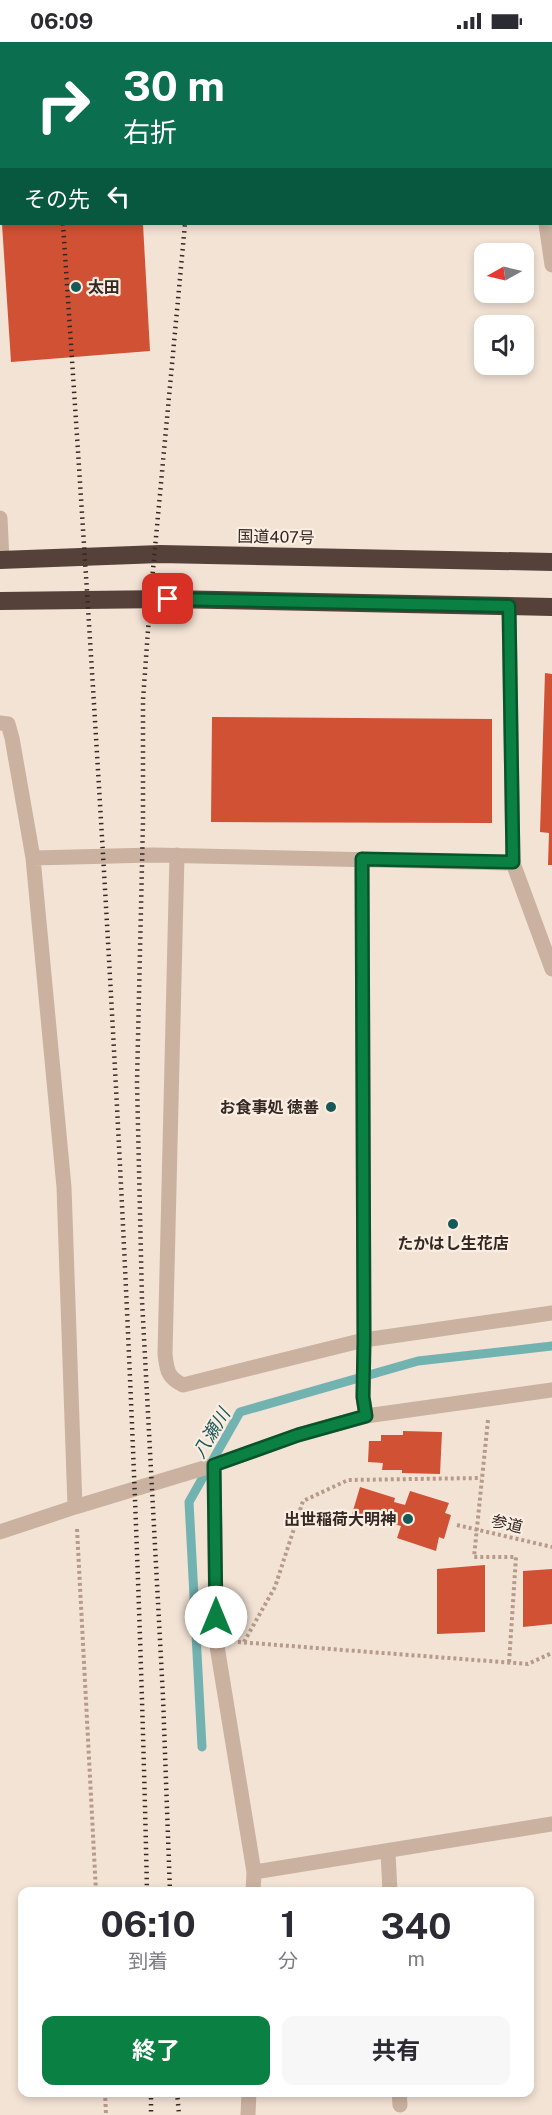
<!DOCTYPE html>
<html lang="ja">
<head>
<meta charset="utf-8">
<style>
	:root { --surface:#fff; --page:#f7f7f7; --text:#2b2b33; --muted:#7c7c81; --accent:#0b8043 }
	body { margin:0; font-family:"Public Sans","Noto Sans JP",sans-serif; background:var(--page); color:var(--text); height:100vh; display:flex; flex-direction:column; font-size:22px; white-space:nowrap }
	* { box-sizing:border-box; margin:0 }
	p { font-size:20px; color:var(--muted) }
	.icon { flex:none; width:33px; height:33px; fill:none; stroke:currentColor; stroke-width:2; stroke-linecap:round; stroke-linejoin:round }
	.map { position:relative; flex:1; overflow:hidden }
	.sheet { position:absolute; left:18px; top:1845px; width:516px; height:210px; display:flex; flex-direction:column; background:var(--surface); border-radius:12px; box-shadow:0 3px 9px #0003 }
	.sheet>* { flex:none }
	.hud { position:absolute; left:0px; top:0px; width:552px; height:183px; box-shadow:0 3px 9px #0003; background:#0b6e4f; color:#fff; overflow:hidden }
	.needle { width:39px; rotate:262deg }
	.buttons { position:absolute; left:474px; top:201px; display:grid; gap:12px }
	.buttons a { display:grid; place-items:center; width:60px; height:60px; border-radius:12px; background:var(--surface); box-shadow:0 3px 9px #0003; font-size:30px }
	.pin { position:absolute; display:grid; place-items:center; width:51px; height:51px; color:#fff; margin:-26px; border-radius:12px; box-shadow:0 3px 9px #0006 }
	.me { position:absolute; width:66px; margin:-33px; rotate:0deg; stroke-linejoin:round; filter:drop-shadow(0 0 4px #0008) }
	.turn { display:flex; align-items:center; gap:21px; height:126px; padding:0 24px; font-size:27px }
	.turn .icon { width:78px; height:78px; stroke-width:2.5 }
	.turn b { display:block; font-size:42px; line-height:51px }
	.then { display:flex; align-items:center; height:57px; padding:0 24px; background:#0003; gap:12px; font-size:22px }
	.eta { display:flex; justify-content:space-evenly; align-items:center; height:102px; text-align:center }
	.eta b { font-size:36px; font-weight:700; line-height:42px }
	.cta { display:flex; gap:12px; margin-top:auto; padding:12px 24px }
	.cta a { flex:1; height:69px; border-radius:12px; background:var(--accent); color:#fff; font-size:24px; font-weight:700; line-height:69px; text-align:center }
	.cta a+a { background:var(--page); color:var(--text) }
	.status { display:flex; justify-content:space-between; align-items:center; height:42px; padding:0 30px; background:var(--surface); direction:ltr }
	.status svg { height:16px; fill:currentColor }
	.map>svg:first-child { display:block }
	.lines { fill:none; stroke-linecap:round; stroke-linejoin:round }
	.stream { stroke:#72b2b1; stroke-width:9 }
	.building { fill:#d15135 }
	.path { stroke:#b79b8a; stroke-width:4; stroke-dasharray:3 3; stroke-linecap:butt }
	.minor { stroke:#cbb1a0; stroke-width:15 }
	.highway { stroke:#56413a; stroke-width:18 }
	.rail { stroke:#342824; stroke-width:4.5; stroke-dasharray:1.5 4.5; stroke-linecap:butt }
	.route-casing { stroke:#07532c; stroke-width:15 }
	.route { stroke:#0b8043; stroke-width:10 }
	.poi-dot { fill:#175859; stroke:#faede1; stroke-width:2 }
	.labels { text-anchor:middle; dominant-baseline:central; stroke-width:4.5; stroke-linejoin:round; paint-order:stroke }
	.poi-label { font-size:16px; font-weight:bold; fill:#342824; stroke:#faede1; text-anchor:end }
	.street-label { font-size:16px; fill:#342824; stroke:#faede1 }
	.water-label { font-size:18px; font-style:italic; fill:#175859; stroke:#faede1 }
</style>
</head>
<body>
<div class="status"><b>06:09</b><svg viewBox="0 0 49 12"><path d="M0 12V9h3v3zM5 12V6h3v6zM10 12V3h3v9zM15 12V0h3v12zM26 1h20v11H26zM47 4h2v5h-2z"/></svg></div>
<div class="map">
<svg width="552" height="2073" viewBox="0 0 552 2073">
	<rect width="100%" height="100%" fill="#f3e3d5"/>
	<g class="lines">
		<path class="stream" d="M202,1705L189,1460L240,1370L418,1319L552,1304"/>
	</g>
	<path class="building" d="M2,182H143L150,309L11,320Z
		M545,631L552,632V823H548L549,791L540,790Z
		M212,675L492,677V781L211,780Z
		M403,1389L442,1390L440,1432L402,1431V1428H382L383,1421L368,1420L369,1399H381V1393H403Z
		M360,1445L395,1456L394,1460L405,1463L410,1449L449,1461L445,1471L451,1473L444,1497L439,1495L436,1509L397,1496L401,1484L387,1480L386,1483L352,1472Z
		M485,1523V1590L437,1592V1527Z
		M552,1527V1582L523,1585V1529Z"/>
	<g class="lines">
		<path class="path" d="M488,1378L474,1515H516L509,1621
			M457,1483L552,1505
			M77,1487L96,1850
			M238,1600L528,1622L552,1611
			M244,1600L275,1545L303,1459L348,1438L481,1436
			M105,2050L106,2073"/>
		<path class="minor" d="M519,0V2
			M546,182L552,223
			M0,476L2,518
			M509,564L513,821L552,927
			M0,681L8,682L12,696L33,816L64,1145L75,1465
			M177,813L165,1312C167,1328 167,1335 183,1343L364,1298L552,1271
			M33,816L153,813L513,821
			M362,817L364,1298L363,1355L366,1374
			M214,1423L216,1598L254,1830L253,1850
			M0,1490L75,1465L214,1423L298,1393L366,1374L552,1348
			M388,1810L390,1850
			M254,1830L552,1782
			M399,2050L400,2063
			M248,2073L249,2050"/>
		<path class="highway" d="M0,518L160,512L552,520
			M0,559L168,557L552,565"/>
		<path class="rail" d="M51,0V2
			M184,0V2
			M63,182C100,737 135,1293 147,1850
			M170,1850L163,1655L142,1258L137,1040L143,779V658L150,560L185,182
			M151,2050V2073
			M177,2050L179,2073"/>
	</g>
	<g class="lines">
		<g class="route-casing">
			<path id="route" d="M168,557L509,564L513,820L362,817L364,1298L363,1355L366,1374L298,1393L214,1423L216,1575"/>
		</g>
		<use href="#route" class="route"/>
	</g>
	<g class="poi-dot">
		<circle cx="76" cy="245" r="6"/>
		<circle cx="331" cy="1065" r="6"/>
		<circle cx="453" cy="1182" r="6"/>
		<circle cx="408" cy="1477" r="6"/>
	</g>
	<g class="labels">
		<g class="poi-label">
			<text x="88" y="245" text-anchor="start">太田</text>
			<text x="319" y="1065">お食事処 徳善</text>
			<text x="453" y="1201" text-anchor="middle">たかはし生花店</text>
			<text x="396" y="1477">出世稲荷大明神</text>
		</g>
		<g class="street-label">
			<text transform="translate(276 495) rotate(1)">国道407号</text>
			<text transform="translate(507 1482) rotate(13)">参道</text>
		</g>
		<g class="water-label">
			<text transform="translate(211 1391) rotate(-59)">八瀬川</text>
		</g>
	</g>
</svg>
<div class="buttons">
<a><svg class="needle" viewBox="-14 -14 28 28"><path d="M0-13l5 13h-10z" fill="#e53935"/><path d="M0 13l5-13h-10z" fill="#7c7c81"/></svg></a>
<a><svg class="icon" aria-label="sound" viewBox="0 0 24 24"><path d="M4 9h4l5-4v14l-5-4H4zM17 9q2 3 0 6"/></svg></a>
</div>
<div class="pin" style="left:168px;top:557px;background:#d93025"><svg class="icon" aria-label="arrive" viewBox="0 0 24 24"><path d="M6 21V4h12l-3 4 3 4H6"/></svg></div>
<svg class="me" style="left:216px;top:1575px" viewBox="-20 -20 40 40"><circle r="19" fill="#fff"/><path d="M0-13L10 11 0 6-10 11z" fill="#0b8043"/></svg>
<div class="hud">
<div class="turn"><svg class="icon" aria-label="right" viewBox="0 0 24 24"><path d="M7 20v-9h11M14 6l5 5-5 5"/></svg><div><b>30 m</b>右折</div></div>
<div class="then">その先<svg class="icon" aria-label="left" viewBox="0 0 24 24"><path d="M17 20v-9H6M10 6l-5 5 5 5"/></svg></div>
</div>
<section class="sheet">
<div class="eta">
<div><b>06:10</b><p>到着</p></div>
<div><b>1</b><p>分</p></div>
<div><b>340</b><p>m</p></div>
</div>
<div class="cta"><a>終了</a><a>共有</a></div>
</section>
</div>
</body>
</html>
